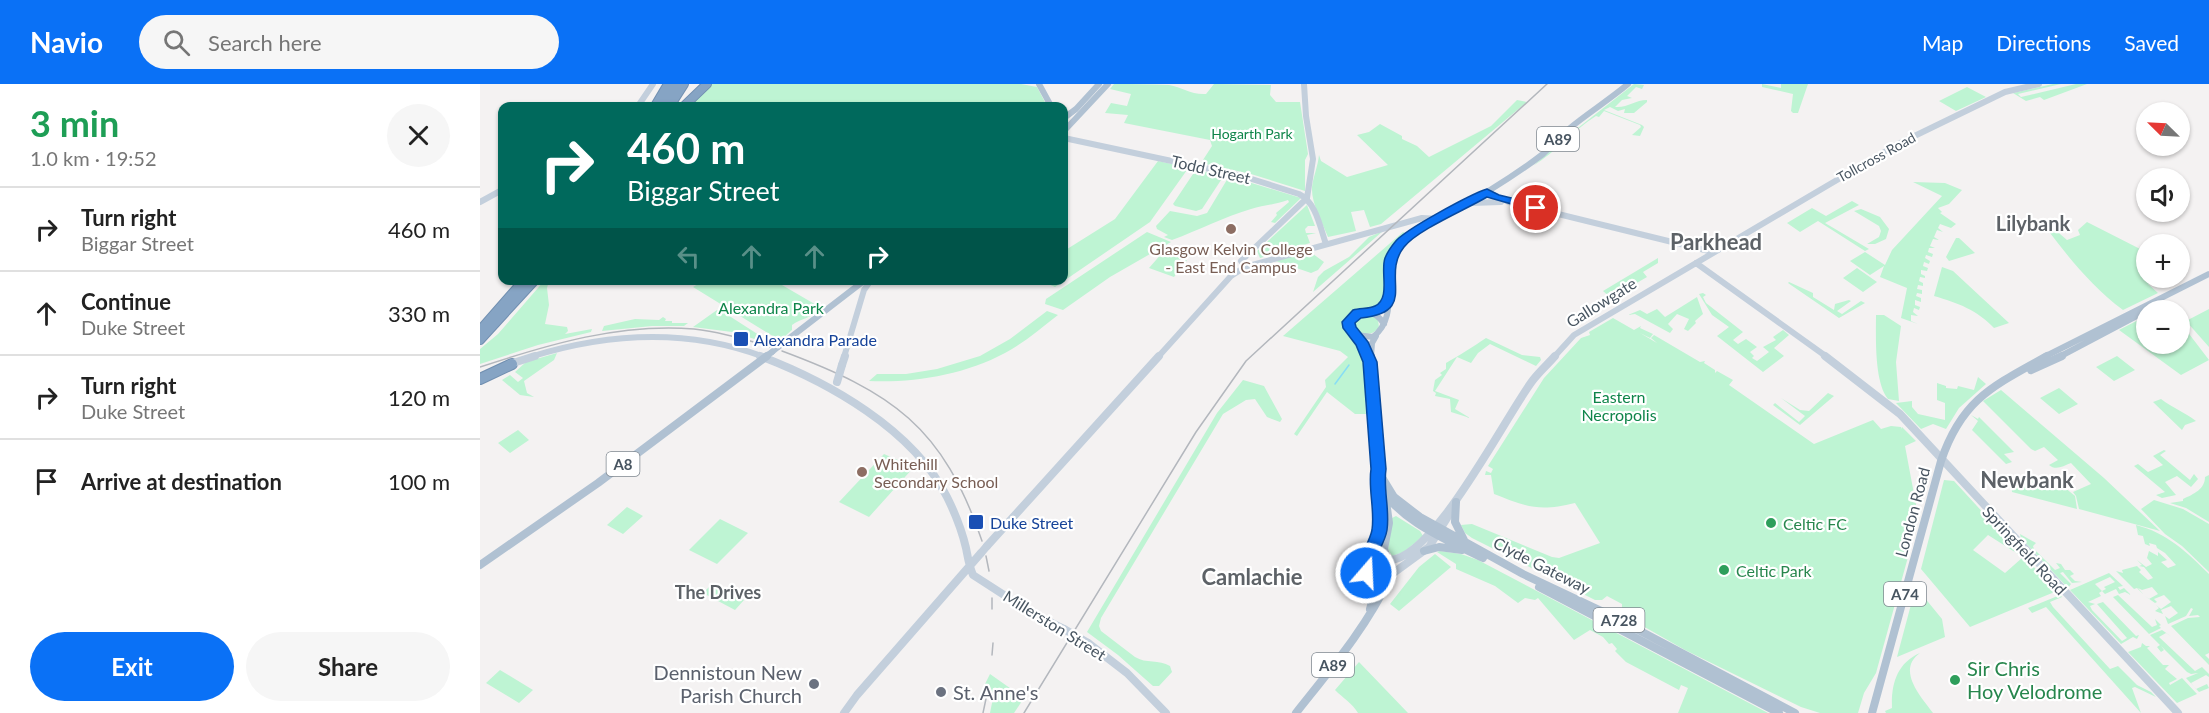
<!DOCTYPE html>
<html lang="en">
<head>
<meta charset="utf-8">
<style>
	:root { --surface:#fff; --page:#f6f6f6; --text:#222; --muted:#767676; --line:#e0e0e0; --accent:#0a71f6 }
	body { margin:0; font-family:Lato,sans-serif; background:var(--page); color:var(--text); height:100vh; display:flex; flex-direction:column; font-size:22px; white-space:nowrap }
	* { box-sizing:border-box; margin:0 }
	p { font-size:20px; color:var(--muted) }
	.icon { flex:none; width:33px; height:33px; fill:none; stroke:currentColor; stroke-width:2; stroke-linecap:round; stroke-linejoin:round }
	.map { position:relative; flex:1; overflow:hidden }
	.details { display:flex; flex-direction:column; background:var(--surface); width:480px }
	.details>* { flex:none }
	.banner { position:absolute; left:18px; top:18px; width:570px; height:183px; border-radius:12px; box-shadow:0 2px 4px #0004; background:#00695c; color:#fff; overflow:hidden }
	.needle { width:39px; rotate:294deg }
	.tools { position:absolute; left:1656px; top:18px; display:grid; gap:12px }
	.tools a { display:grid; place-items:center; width:54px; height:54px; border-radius:50%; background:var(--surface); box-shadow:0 2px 4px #0004; font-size:30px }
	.pin { position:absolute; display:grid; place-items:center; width:51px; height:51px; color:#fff; margin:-26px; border:3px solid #fff; border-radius:50%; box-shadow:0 2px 6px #0007 }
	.me { position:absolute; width:66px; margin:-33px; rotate:19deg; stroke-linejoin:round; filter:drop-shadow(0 0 4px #0008) }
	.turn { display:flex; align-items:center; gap:21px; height:126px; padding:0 30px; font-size:27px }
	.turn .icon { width:78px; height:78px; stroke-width:2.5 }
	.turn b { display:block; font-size:42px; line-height:51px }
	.lanes { display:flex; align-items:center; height:57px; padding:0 30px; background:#0003; justify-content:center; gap:30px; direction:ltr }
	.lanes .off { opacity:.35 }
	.round { display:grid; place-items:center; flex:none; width:63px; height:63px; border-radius:32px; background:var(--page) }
	.overview { display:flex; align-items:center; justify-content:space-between; height:102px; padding:0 30px }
	h1 { font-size:36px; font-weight:700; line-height:45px; color:#1e9e55 }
	.button { display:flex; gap:12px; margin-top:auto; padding:12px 30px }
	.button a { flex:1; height:69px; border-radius:36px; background:var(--accent); color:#fff; font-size:24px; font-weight:700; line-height:69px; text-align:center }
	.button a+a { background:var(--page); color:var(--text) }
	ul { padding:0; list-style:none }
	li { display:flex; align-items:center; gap:18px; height:84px; padding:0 30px; border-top:2px solid var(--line) }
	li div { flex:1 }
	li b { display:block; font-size:22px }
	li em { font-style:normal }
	header { display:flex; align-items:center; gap:36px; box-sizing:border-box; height:84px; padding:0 30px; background:var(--accent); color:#fff }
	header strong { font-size:28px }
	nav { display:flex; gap:33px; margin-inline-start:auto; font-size:21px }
	.search { width:420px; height:54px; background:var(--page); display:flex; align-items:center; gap:15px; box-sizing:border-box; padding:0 21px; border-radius:33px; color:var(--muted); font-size:22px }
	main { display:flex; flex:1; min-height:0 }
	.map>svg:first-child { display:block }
	.green { fill:#bef4d3 }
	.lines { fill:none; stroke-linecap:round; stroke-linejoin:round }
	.stream { stroke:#88def4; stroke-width:1.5 }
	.highway-far1-casing { stroke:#718fb0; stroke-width:10 }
	.highway-casing { stroke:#718fb0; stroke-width:12 }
	.secondary-far1 { stroke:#c3cfdc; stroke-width:6 }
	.secondary { stroke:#c3cfdc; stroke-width:8 }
	.primary-far1 { stroke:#b0c1d2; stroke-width:6 }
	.primary { stroke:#b0c1d2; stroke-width:8 }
	.highway-far1 { stroke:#86a4c4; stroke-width:8 }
	.highway { stroke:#86a4c4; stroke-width:10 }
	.rail { stroke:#b3b7bd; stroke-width:1.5 }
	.secondary-bridge { stroke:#c3cfdc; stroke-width:8 }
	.primary-bridge { stroke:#b0c1d2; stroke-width:6 }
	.route { fill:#0a71f6; stroke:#0649a0; stroke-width:1.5 }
	.education-dot { fill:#8d6e63; stroke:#fff; stroke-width:2 }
	.transit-dot { fill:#1a4fb4; stroke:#fff; stroke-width:2 }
	.leisure-dot { fill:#2e9e5b; stroke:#fff; stroke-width:2 }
	.worship-dot { fill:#6b7280; stroke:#fff; stroke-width:2 }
	.labels { text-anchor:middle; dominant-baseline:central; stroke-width:4.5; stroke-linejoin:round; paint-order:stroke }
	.far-park-label { font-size:14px; fill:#0f854a; stroke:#fff }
	.far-street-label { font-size:14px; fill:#485561; stroke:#fff }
	.shield { fill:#fff; stroke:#7f8890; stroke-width:1.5 }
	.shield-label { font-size:15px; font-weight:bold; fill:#485561 }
	.street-label { font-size:16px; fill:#485561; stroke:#fff }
	.education-label { font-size:16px; fill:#785e54; stroke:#fff }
	.park-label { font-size:16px; fill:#0f854a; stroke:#fff }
	.transit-label { font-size:16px; fill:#164399; stroke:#fff; text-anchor:start }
	.leisure-label { font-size:16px; fill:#27864d; stroke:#fff; text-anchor:start }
	.neighbourhood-label { font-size:18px; font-weight:bold; fill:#5d6267; stroke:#fff }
	.quarter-label { font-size:20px; font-weight:bold; fill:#5d6267; stroke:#fff }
	.near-leisure-label { font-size:20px; fill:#27864d; stroke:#fff; text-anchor:start }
	.near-worship-label { font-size:20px; fill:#5b616d; stroke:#fff; text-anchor:end }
	.district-label { font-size:22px; font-weight:bold; fill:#5d6267; stroke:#fff }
</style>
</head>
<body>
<header>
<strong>Navio</strong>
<div class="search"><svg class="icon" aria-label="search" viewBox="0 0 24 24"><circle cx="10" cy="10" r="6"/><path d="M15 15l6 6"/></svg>Search here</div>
<nav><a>Map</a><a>Directions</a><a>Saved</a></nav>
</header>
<main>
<section class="details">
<div class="overview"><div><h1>3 min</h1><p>1.0 km · 19:52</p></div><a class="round"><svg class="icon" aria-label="close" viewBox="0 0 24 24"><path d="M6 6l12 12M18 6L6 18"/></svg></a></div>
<ul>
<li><svg class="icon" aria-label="right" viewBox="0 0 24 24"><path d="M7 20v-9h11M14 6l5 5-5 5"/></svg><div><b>Turn right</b><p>Biggar Street</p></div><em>460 m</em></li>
<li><svg class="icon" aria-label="ahead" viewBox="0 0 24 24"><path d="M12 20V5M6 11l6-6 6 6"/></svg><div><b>Continue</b><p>Duke Street</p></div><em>330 m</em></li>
<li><svg class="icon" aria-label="right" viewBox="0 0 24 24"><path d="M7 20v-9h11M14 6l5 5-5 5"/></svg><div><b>Turn right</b><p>Duke Street</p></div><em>120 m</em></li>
<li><svg class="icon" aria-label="arrive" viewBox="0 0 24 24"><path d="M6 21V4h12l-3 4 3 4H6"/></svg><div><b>Arrive at destination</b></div><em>100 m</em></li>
</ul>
<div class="button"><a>Exit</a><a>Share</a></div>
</section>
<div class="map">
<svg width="1729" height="629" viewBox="0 0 1729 629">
	<rect width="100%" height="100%" fill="#f4f2f2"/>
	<path class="green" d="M230,0H541L557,3L567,22H213L215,15Z
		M634,0C652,0 671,0 689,1C702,3 711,11 726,10L734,0L791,1L790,11L796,18H820L828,70L825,76V107L771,90L721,79L732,62L730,56L644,39L648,31L625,29L631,19L647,22L651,10L630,5Z
		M1154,0L1164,1L1162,5L1156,3L1147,12L1152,14L1142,16L1135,23C1148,24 1155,16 1167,16V18L1154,29H1144L1145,25L1138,27L1130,23L1124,26L1162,41L1164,43L1160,52L1152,51L1161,43L1160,41L1124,27L1119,33L1116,32C1095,45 1076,68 1053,82L1094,47Z
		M1282,0L1301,4V0H1328L1318,29H1313L1311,27L1313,10L1282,3Z
		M1573,0H1581L1538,10L1541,13L1596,0H1607L1564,16L1560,13L1546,17L1533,9Z
		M1487,3L1506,13L1476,27L1459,17Z
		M1037,16L1047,18L901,140L890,143L884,126L871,128L876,147L848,153C842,138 831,119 832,103C833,93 838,82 839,71L841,77L867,93L908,81L877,51L889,48L900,40L922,52V55L937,62L949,73L1011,42Z
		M678,77L705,83L707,86L670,138L575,203L564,198L584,196V167L635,135Z
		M719,86L743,93L722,125L716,127L695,122L693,120L715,87Z
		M752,93L821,114L795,139L791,138L797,131L796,129L809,118L808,116C795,121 783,121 771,125C744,133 719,146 692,156L684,153L688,151L677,145L676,142L690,127L717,132L727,129L748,94Z
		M1433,98L1465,99L1482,106L1469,120L1458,124L1462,128L1460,129L1476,140L1471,144L1460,140L1458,144L1463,148L1457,146L1454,153L1459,156L1453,155L1450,162L1455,164H1449L1448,168L1453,170L1452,173L1446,171L1445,174L1450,177L1449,180L1444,178L1443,182L1448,184L1447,187L1441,186V190L1445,192V194L1440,193L1439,197L1443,199V202L1438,201L1437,205L1442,206V210L1437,209L1436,212L1441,214V218L1435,216V221L1440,223L1439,226L1434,224L1433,228L1438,232L1431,231V237L1438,240L1421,234L1427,204L1400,193L1404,182L1390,191L1370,177L1385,168L1405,181L1412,166L1462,112Z
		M1372,117L1379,121L1345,139L1389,165L1385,167L1338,137L1320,148L1307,139L1332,124L1346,132Z
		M827,121L835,142H828L825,145L826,149H836L827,151L830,159L780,174L777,167Z
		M1381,125L1400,133L1409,145L1406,155L1395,160H1387L1399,153L1401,147L1399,142L1374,127Z
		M1607,138L1666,168V194H1681L1668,200L1678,209L1643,226C1613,204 1589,174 1567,145L1573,144L1587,156L1600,151L1598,146Z
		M903,147L833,208L838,193L844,187L869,173L889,153Z
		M667,148L691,158L630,193L583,226L565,220L566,215Z
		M923,148L925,149C915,158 907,167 904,180C902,192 911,212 901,222C894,227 881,223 873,226L863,238C863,252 878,258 882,271C887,290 885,311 886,330H875L847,308L817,352L814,350L846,303L845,296L868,273L860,267L803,252Z
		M1476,154H1479L1495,169L1469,177L1466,173Z
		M829,167L844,178L838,186L831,189L793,176Z
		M683,168L707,176L694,193L669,184Z
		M1178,174V179L1163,188L1167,193L1131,214L1123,207Z
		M1462,183L1473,187L1529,239L1514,244C1497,226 1478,219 1454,212Z
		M1377,184L1397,198L1383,208L1363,194Z
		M64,197H69L67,204L69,221L65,240L87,243L88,247L85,250L112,245L111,248L58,261L0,280V265L18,250Z
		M223,197H305L302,201L338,222L339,225C331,235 321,234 312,241V246L304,253L296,254L213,203Z
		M1309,198L1333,209V213L1354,226L1355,220L1369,216L1371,217L1357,227L1362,230L1381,217L1385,219L1359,234L1308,199Z
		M1223,209L1226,211L1223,213L1226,219L1263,248L1253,256L1258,260L1266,255L1277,263L1270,268L1274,272L1272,274L1277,277L1289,268L1283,263L1296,256L1293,253L1303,246L1309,251L1294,264L1304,272L1283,288L1237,252L1249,243L1232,231L1219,210Z
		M1217,213L1223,230L1215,237L1216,239L1208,247L1204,245L1209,235L1197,230L1188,240L1193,245L1190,249L1155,230L1148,231L1160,226L1167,230L1177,225L1185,233Z
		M1729,225V263L1706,237Z
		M237,226H240L279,251L296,259L281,257L252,248L213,243Z
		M567,227L578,231C561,244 544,259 525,269C484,291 434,299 389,297L397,290H426L457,285L500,272L530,255Z
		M882,231H888L898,235L899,244C892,251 885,252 876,246L874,237Z
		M1396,231H1404L1421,242L1416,278L1419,317L1408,315C1394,298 1396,253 1396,231Z
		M1666,232V260H1700V238L1729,276L1701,291L1639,246Z
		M183,233L186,235L185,237H192V239H208L204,242H172L122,247L124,242L155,235L179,236Z
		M1133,234L1154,246L1161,242L1160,244L1173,250L1170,254L1160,249L1177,259L1171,254L1174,251L1220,278L1225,277L1224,279L1235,286V289L1237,287L1253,296L1249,301L1334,360L1393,336L1401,345L1411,342L1421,343L1422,345V343L1436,357L1425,362L1437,426L1440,428L1435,447H1433L1432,458L1427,457L1423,471L1428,473L1396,589L1384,609L1378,629H1340L1321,623L1205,566L1147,533L1142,526V520L1127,512L1122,516H1115L992,454L985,449L981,441L992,440L1072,473L1079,474L1120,459L1095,419C1059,428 1047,423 1014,410L1011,391H1005L1006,387L1011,389L1013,385L1008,382L1064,294L1101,254L1110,251L1109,248Z
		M1006,254L1042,271L1060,273L1061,276L1056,282L1010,260L998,269L991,279L977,273L955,307L979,316L975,325L990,334L971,328L970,315L955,312L956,309L953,307L955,296L962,291L960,289L966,285V279C978,272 993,263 1006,254Z
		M77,269L74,276L44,297L47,309L54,313L40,311L22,296L30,291L38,298L43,294L35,288L46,278Z
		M1637,272L1655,286L1634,297L1616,283Z
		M1498,293L1506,300L1479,324L1466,345L1453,340L1441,345L1416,319L1432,317V323L1438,330L1465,336V319L1457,316V299L1466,302V304L1477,305L1478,302L1494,306Z
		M763,296L784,302L802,335L800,338L787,333L775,315L766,316L743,330L621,534L619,542L621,547L655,573C666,580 679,575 690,582L692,588L679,602H673L638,571L607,548L737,329Z
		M1579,304L1598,320L1579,330L1560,314Z
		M1521,306L1624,394L1680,447L1599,425L1596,412L1593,408L1611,400L1591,379C1583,382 1576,387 1569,381L1578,376L1564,363L1555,367L1551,365L1503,317Z
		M1348,309L1354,312L1320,341L1293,321L1295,319L1319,338L1325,332L1301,314L1320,326L1329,327Z
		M1681,315C1693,324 1704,328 1716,337L1705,341L1702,346L1673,318Z
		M1491,331L1498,335L1499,333L1534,368L1524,370L1532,378L1526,380L1492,346L1498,337Z
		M38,346L49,356L30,369L18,359Z
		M1684,366L1686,367L1680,371L1710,396L1714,390L1718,395L1711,403L1697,392L1685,398L1696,411L1682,414L1676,411L1685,408L1654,382L1658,380L1668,388L1683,381L1673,372Z
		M404,370L434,383L389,433L359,418Z
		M1729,391V438L1706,424L1690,419L1703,417V415C1714,410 1725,405 1725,393Z
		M1550,395L1574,401L1578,398L1595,412L1597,425L1532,408L1531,399L1548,398Z
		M1464,396L1474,397L1508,434L1509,437L1539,468L1538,470L1508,451L1493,466L1525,489L1542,474H1545L1577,507L1490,543L1441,485Z
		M1674,416L1703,425L1729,440V488L1702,462L1685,450L1661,425Z
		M147,423L163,432L143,450L127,441Z
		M916,432L940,447L943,452L924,468L912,472L908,465L912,434Z
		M240,435L268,449L237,480L209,466Z
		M1656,441C1687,449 1707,468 1729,490V569L1725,571L1729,575V581L1691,542L1708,534L1720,533L1718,531L1709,532L1713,525L1711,524L1706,532L1688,540L1685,532L1689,535L1698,529L1691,522L1681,526L1683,530L1675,527L1679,524L1676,521L1681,525L1691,518L1684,511L1674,515L1677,518L1675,519L1665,512L1669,515L1678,510L1672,503L1662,506L1658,504L1663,510L1657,504L1654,505L1636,487L1643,489L1642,486L1657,482L1661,486L1659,488L1668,496L1673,494L1664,483L1659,482L1662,481L1657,476L1666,483L1672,480L1667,474L1669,467L1678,472V468L1687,476L1681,478L1688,484L1696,481L1685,469L1677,464L1676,461L1669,459L1670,462L1665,460L1663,452L1658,451Z
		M1540,450L1556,459L1553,462L1554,465L1575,486L1580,484L1576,479L1581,480L1585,486H1590L1594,490L1590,492L1595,497L1602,498L1592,499L1583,488L1580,489L1591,500L1588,504L1541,454Z
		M960,467L981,470L998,476L1288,629H1198L1208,604L1201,601L1199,606L1146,578L1135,567L1137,565L1132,559L1129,560L1123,553L1110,546L1094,556L1058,514L1055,516L1045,514L1038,519L1015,502L976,485V480L957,468Z
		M955,470L971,483L919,527L910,520L939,483Z
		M1629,489L1643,502L1638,503L1640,506L1644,504L1651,511L1645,508L1639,510L1636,505L1625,510L1622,507L1626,505L1624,503L1635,498L1630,493L1615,500L1622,507L1619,509L1621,512L1608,518L1615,520L1610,522L1612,526L1642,557L1647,554L1617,520L1623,518L1656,552L1659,551L1657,555L1653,553L1641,560L1590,506Z
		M232,500L264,516L255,526L223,509Z
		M1436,510L1444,513L1462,535L1465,553L1417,573L1433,513Z
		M1580,511L1582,513L1570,518L1573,523L1630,585L1638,582L1657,601L1671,608L1676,613L1655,603L1652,604L1661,629L1566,523L1552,529L1548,524Z
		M1638,511L1672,543L1677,541L1675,535L1681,541L1679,542L1681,544L1669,550L1633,513Z
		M1682,546L1692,553L1686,549L1679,553L1715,587L1722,583L1729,590V593L1726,591L1711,599L1716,605L1727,600L1729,604L1719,608L1706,594L1718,589L1711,590L1707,588L1681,562L1684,566L1681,568L1677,563L1680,561L1670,551Z
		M1662,559L1666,562H1670L1667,564L1683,581H1689L1685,585L1697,595L1689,599L1690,601L1702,594L1717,610L1697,619L1648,568L1661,563Z
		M1440,569C1416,586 1441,613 1453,629H1406L1405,627L1412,624C1411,600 1417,579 1440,569Z
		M879,578L928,629H878C872,619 863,614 855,606Z
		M20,586L53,606L39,619L6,599Z
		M510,590L544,614L534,629H510L514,609L500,610Z"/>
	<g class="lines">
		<path class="stream" d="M855,300L869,281"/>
		<g class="highway-far1-casing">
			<path id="highway-far1" d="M175,22L188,0
				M182,22L196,0
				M190,22L204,0
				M204,22L227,0
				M0,246L44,196
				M0,256L55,196"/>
		</g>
		<g class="highway-casing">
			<path id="highway" d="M0,295L32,280"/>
		</g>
		<path class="secondary-far1" d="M158,22L173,0
			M584,54L762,92L819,110C836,118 840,143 846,160
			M1007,108L1029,118L1233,168
			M0,118L22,106
			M991,119L1021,118
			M1216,179L1347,273
			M765,183L761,177L827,114L833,75L826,32L824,0
			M50,273C127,249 207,244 284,273
			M364,273L384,206L391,196
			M678,273L751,192L765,183L942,134L959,135
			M1074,273L1094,251L1418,60L1525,8L1559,0"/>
		<path class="secondary" d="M280,272C348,298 433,345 467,413C475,429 482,447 486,464C488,474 489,482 493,491L552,529L584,545
			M1345,272L1420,330L1698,629
			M30,280L55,272
			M362,281L365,272
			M507,462L679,272
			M909,476C954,476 1026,331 1053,296C1060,287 1068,280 1075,272
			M912,490L949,463L974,423
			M608,559L647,589L686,629
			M364,629L377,611L501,469"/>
		<path class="primary-far1" d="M559,0L571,22
			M584,34L596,25L619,0
			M584,47L628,0
			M876,251L893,253C924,229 895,183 923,156C947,134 983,124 1010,106C1028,95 1046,83 1063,70C1072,62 1080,52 1090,44C1108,29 1129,16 1148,0
			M298,263L385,196
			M285,273L292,268
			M888,273L869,238C880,225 895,225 904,240
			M891,273L892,259L896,252
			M1564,273L1729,190
			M1579,273L1666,227"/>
		<path class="primary" d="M887,272L889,275
			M1551,286L1582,272
			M903,395L914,413L940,433L1043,490L1130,531L1315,629
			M897,400C922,438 963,454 1003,474
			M906,417L909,439L904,465L907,474
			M976,418L975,438L984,456
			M944,467L959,463L982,466
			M886 485a13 13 0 1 1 26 0a13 13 0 1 1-26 0Z
			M890,475L898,455L900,437L891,272
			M0,481L118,399L287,272
			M1059,503L1299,629
			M890,525L895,508L891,495
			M816,629C850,586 887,543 910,493
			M1392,629L1461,377C1482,315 1513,302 1567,272"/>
		<use href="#highway-far1" class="highway-far1"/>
		<use href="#highway" class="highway"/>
		<path class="rail" d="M302,267C412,308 463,342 502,457
			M0,283C70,260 140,239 214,245C240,248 265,255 290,263
			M506,472L509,487
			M512,514V525
			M512,571L513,559
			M503,629L507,610
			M544,629L716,348L766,277L1067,0"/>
		<path class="secondary-bridge" d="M357,298L362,281
			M501,469L507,462
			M584,545L608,559"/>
		<path class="primary-bridge" d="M292,268L298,263"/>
	</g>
	<path class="route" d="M1007,105L1019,111L1060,121L1062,124L1056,127L1007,113C987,125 937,146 924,163C900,193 940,228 881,234L875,239L876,243L888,258L897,278L906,385C903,405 910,426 907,446C905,459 896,469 894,481C893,486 894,489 892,494L886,497L881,494C873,478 889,462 892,446C895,426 888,405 891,385L883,278L876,261L863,244L862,238L873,226C880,224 889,225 895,222C911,214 900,188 905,174C907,169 911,163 915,158C924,146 991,110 1007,105Z"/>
	<g class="education-dot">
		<circle cx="751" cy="145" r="6"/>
		<circle cx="382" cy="388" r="6"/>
	</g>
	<g class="transit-dot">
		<rect x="253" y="247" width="16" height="16" rx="3"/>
		<rect x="488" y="430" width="16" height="16" rx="3"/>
	</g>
	<g class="leisure-dot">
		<circle cx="1291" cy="439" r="6"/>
		<circle cx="1244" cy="486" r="6"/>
		<circle cx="1475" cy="596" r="6"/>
	</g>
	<g class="worship-dot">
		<circle cx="334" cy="600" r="6"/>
		<circle cx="461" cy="608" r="6"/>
	</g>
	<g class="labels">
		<g class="far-park-label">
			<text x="772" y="49">Hogarth Park</text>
		</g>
		<g class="far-street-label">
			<text transform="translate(1396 73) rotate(-29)">Tollcross Road</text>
		</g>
		<g class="shield">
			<rect x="1057" y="43" width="42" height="24" rx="4.5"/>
			<rect x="126.5" y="368" width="33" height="24" rx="4.5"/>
			<rect x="1404" y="498" width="42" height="24" rx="4.5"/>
			<rect x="1113.5" y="524" width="51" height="24" rx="4.5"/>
			<rect x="832" y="569" width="42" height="24" rx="4.5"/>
		</g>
		<g class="shield-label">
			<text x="1078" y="55">A89</text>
			<text x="143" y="380">A8</text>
			<text x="1425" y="510">A74</text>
			<text x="1139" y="536">A728</text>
			<text x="853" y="581">A89</text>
		</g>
		<g class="street-label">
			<text transform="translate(731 85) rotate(13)">Todd Street</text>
			<text transform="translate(1121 218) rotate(-32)">Gallowgate</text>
			<text transform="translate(1432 428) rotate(-75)">London Road</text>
			<text transform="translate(1545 466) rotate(47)">Springfield Road</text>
			<text transform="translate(1062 481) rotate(27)">Clyde Gateway</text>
			<text transform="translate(575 541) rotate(32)">Millerston Street</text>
		</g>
		<g class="education-label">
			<text x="751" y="164">Glasgow Kelvin College<tspan x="751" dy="18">- East End Campus</tspan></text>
			<text x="394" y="379" text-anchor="start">Whitehill<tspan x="394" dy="18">Secondary School</tspan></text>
		</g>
		<g class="park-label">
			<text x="291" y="223">Alexandra Park</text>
			<text x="1139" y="312">Eastern<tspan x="1139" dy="18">Necropolis</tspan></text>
		</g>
		<g class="transit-label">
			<text x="274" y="255">Alexandra Parade</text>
			<text x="510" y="438">Duke Street</text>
		</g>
		<g class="leisure-label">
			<text x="1303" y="439">Celtic FC</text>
			<text x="1256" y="486">Celtic Park</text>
		</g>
		<g class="neighbourhood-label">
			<text x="238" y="508">The Drives</text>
		</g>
		<g class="quarter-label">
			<text x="1553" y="139">Lilybank</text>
		</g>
		<g class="near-leisure-label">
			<text x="1487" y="584">Sir Chris<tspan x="1487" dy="23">Hoy Velodrome</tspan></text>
		</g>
		<g class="near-worship-label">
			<text x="322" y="588">Dennistoun New<tspan x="322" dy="23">Parish Church</tspan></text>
			<text x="473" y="608" text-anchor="start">St. Anne's</text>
		</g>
		<g class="district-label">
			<text x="1236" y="157">Parkhead</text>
			<text x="1547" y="395">Newbank</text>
			<text x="772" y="492">Camlachie</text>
		</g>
	</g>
</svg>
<div class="tools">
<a><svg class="needle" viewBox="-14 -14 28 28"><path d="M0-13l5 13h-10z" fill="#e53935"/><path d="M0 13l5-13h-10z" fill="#767676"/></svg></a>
<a><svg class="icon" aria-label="sound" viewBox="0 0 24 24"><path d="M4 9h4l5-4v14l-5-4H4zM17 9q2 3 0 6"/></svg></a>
<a>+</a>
<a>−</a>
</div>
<div class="pin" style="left:1056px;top:124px;background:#d93025"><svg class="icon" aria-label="arrive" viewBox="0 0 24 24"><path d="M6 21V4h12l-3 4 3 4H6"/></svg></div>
<svg class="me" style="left:886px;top:489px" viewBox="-20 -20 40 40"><circle r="17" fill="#0a71f6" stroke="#fff" stroke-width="3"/><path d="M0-11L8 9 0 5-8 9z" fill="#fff"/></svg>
<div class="banner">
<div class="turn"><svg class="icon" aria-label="right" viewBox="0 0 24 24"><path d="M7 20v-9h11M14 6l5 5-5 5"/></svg><div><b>460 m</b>Biggar Street</div></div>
<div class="lanes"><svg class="icon off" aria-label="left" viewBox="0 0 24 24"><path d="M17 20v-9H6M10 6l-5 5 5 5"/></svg><svg class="icon off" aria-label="ahead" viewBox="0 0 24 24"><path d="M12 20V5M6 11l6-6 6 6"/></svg><svg class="icon off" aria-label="ahead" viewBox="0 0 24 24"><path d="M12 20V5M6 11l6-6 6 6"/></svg><svg class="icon" aria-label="right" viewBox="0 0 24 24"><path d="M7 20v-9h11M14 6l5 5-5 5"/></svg></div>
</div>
</div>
</main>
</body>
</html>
